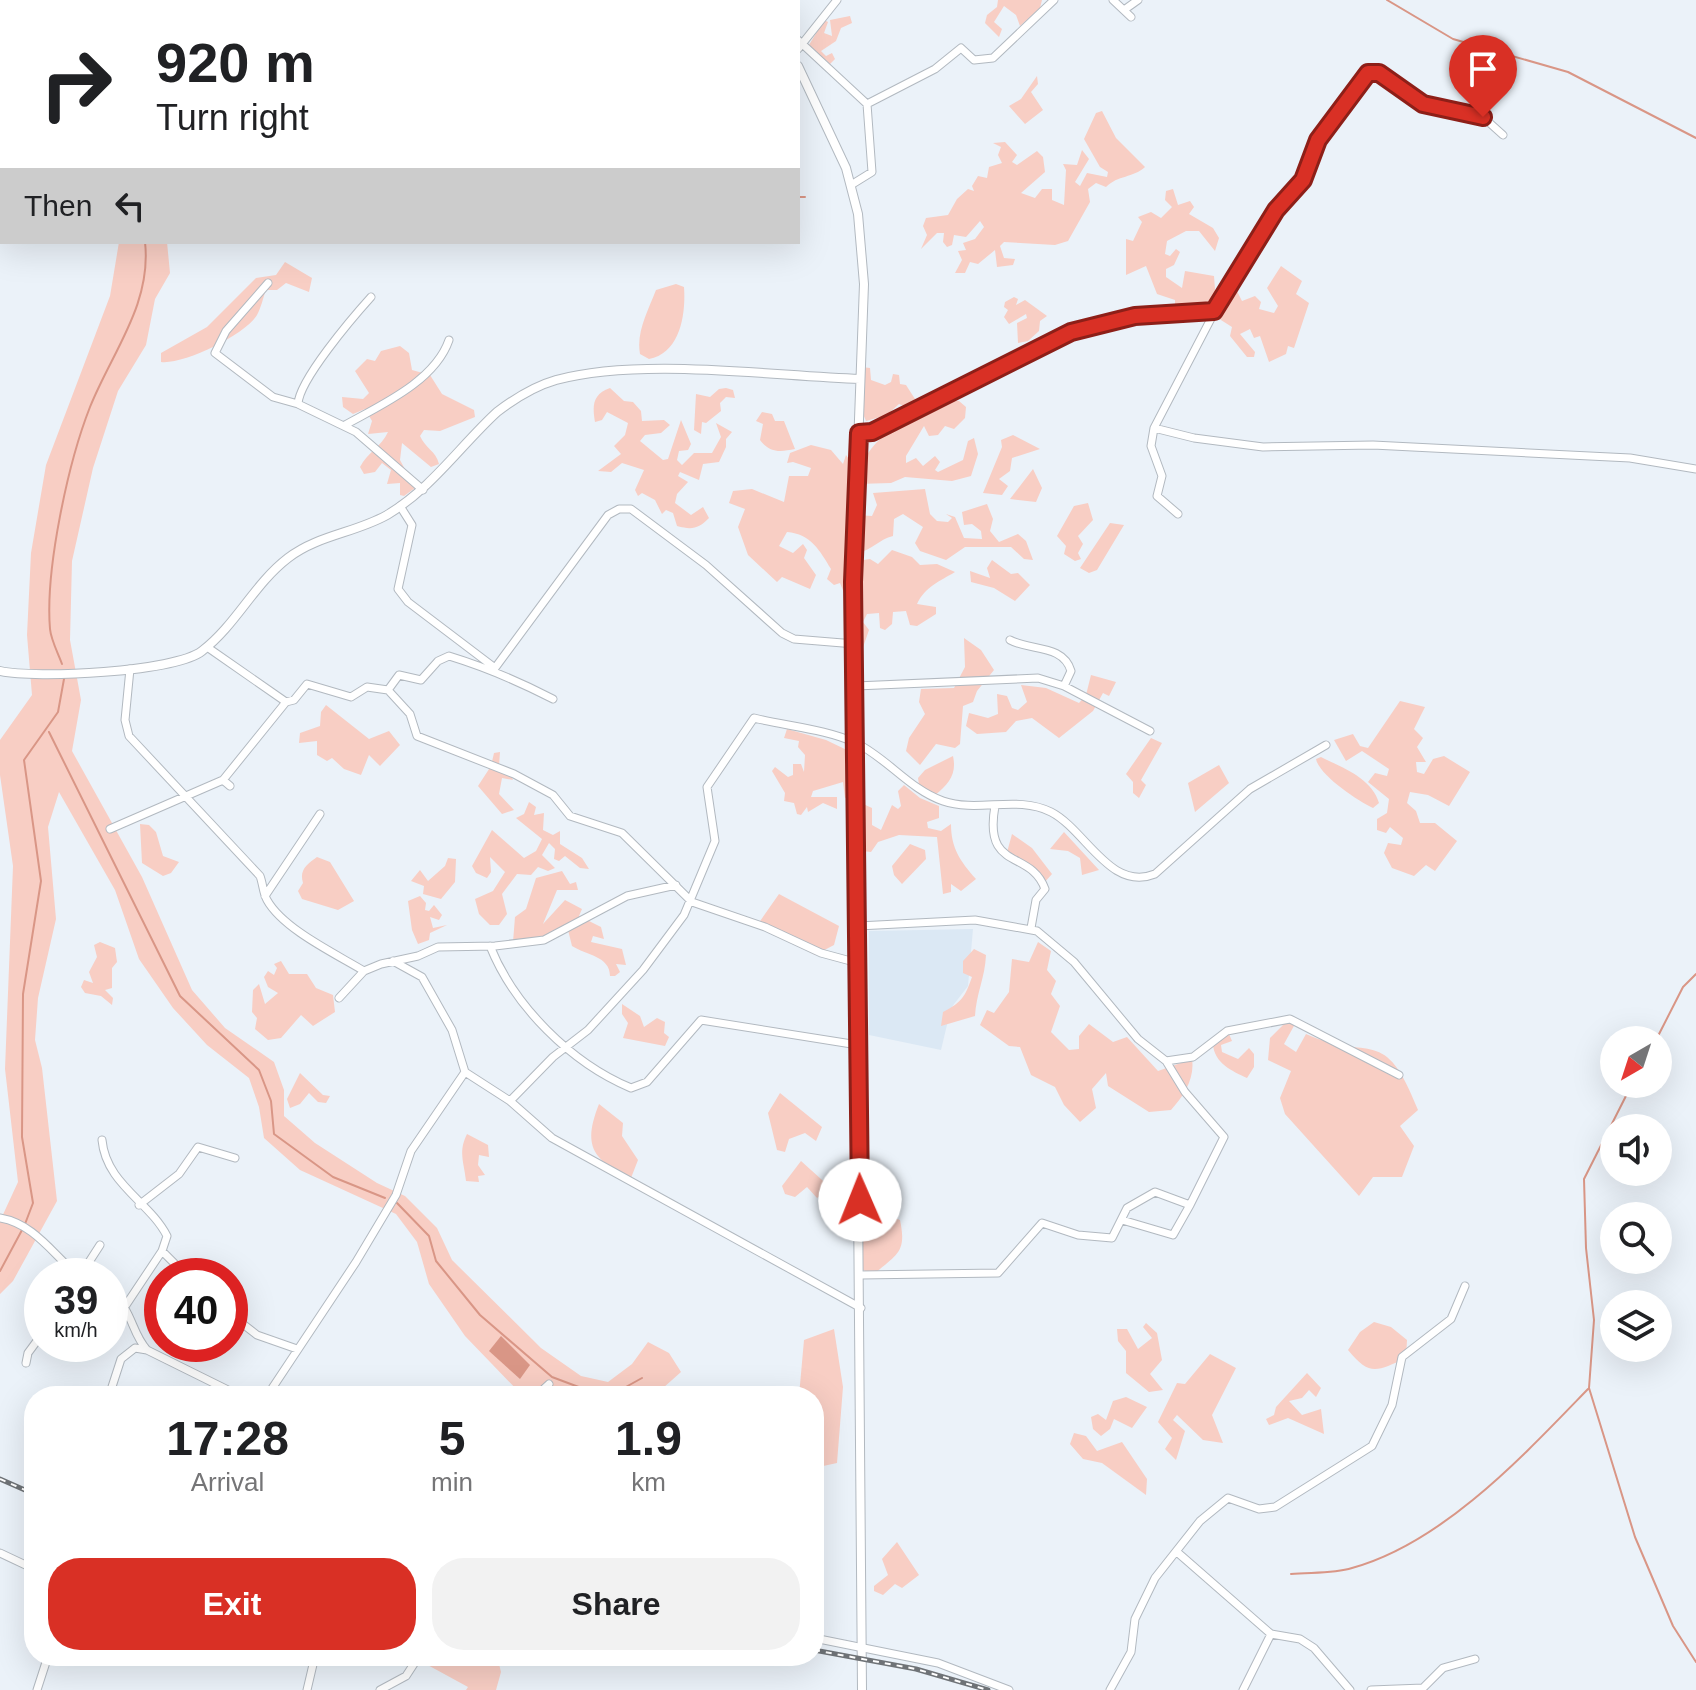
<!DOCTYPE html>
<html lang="en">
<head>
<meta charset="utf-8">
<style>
	:root { --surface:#fff; --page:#f2f2f2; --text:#202124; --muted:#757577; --accent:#d93025 }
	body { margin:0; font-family:Helvetica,sans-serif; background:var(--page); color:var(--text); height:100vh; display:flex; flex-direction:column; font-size:30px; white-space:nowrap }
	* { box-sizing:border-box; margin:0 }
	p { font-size:26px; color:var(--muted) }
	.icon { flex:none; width:44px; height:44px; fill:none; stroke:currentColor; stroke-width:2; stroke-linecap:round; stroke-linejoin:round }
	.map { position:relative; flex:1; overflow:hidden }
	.drawer { position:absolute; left:24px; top:1386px; width:800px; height:280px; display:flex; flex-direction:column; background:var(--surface); border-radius:32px; box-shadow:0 8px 32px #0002 }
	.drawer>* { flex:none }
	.top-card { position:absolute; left:0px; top:0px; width:800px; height:244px; box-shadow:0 8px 32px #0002; background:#fff; color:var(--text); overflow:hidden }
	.needle { width:52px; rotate:219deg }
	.fabs { position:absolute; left:1600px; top:1026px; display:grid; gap:16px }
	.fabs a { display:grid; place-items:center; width:72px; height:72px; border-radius:50%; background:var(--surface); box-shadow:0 8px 32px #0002; font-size:40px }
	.speed { position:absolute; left:24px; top:1258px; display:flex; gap:16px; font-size:40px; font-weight:700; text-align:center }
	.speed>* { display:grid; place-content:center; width:104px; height:104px; border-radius:50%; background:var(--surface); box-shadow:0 8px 32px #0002; line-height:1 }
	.speed small { font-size:20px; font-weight:400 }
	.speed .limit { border:12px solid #d22; background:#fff; color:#111 }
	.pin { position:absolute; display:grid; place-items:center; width:68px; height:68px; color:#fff; margin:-82px -34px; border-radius:50% 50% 50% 0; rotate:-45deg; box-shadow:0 0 8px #0007 }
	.pin .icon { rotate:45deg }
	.me { position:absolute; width:88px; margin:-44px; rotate:359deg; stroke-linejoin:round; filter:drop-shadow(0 0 6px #0008) }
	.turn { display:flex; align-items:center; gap:28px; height:168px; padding:0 24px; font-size:36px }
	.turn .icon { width:104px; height:104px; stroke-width:2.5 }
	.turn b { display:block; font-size:56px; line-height:68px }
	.then { display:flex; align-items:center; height:76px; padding:0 24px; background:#0003; gap:16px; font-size:30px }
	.eta { display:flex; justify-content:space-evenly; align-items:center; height:136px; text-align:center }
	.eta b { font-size:48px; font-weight:700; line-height:56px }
	.primary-button { display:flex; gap:16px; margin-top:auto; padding:16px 24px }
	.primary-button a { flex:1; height:92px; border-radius:32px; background:var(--accent); color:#fff; font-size:32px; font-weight:700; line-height:92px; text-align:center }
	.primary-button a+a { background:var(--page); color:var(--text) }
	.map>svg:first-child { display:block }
	.built { fill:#dbe8f4 }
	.green { fill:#f8cec4 }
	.water { fill:#d99686 }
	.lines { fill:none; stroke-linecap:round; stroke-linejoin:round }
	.stream { stroke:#d99686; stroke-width:2 }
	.minor-casing { stroke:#b2b9c0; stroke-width:9 }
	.tertiary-casing { stroke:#b2b9c0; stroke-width:10 }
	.minor { stroke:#fff; stroke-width:7 }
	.tertiary { stroke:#fff; stroke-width:8 }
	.rail-casing { stroke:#6f7377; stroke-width:5 }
	.rail { stroke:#fff; stroke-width:2; stroke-dasharray:6; stroke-linecap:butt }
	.route-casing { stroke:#8d1f18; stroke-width:20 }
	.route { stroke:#d93025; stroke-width:14 }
</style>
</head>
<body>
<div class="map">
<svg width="1696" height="1690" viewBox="0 0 1696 1690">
	<rect width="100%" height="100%" fill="#ebf2f9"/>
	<path class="built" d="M973,929L968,986L951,1008L941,1050L869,1035V931Z"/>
	<path class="green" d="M998,0H1042L1040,8L1020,26L1016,15L1004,6L994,22L1002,29L999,37L985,23L987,15L997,7Z
		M850,16L852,23L841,28L836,41L821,51L826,56L832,53L835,59L830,64L809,45L824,20L828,22L824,33L832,36L830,20Z
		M1037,76L1038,84L1031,92L1043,110L1025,124L1009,106L1021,99Z
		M1102,111L1116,138L1145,167C1133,178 1118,175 1106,187L1096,183L1088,189L1090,202L1068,241L1055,245L1004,242L1000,246L1004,258L1015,259L1013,265L997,267L995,250L978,264L970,262L965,273H955L962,260L958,251L966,250L963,243L975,239L984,227L980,221L966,237L954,235L952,245L947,247L943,242L944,233H937L921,249L927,235L923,226L926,218L948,215L957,199L968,189L974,191L972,186L978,176L987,178L989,167L1002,163L998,155L1001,147L993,143L1005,142L1017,155L1012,162L1017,165L1037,151L1043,157L1045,172L1021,193L1035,198L1042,189H1052V200L1064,205L1066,170L1063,164L1077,165L1082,150L1089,159L1075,182L1080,186L1087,173L1107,177L1108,172L1100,167L1084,139L1096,113Z
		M1173,189L1178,205L1190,201L1194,207L1189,214L1213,228L1219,238L1215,251L1199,231H1186L1167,241L1165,254L1170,256L1176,249L1180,252L1174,265L1166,269V277L1182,288L1185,271L1214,276L1216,302L1175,309V300L1157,294L1146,266L1126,275V239L1133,241L1142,222L1138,217L1151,212L1161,218L1172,207L1165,200L1166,191Z
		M119,242H167L170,273L155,299L146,345L118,391L93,468L72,561L70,640L81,700L72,751L142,877L192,990L225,1028L274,1062L284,1090V1116L315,1143L377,1183L405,1196L437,1228L452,1260L541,1348L581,1376L608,1382L632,1364L648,1342L669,1353L681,1372L654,1396H528L519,1392L465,1336L429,1284L417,1242L396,1214L300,1170L264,1138L259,1107L249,1078L207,1045L173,1008L139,959L115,890L59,792L48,827L56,919L38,998L35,1040L42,1068L57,1201L13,1281L0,1294V1221L18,1182L5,1069L13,866L0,775V740L32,695L27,635L31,553L46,465L110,296Z
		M285,262L312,278L309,292L286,283L277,290H266C263,298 261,308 257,315C245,335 183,365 161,362V353L207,327L256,278L276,275Z
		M1281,266L1302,281L1296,294L1309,303L1294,348L1288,346L1286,354L1269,362L1260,336L1254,338L1250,329L1240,334L1255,352L1254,357H1247L1230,336L1232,327L1213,315L1221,301L1220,292L1224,283L1235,287L1242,301L1255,296L1261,302L1259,309L1274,313L1278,306L1267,288Z
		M676,284L684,287C686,315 680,353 649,359L640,354C636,332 648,311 656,290Z
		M1014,297L1018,299L1016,305L1025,300L1047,316L1040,321L1039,331L1028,341L1018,343L1017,323L1027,318L1026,314L1009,324L1004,317L1008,310L1004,307L1005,302Z
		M400,346L409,353L412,370L430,375L442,394L474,410L475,417L440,431L424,430L420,436C425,448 436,451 439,464L431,467L402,443L400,460L415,488L404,496L400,495V483L387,484L391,470L382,463L375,472L364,474L360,467C368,452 381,447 388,432L368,434L372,421L365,409L353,414L343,407L342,397L363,399L369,393L355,371L367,359L375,361L381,351Z
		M862,367L870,368L871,380L885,385L891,382L893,374L899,375L900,384L906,385L915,399L907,407L899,404L887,415L866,421L861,409Z
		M610,388L624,401L633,402L641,411L642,421L664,420L670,425L661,433L645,435L640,441L663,460L668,459L681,420L691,444L688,450L679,451L677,460L682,465L694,453H712L721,437L716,423L732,432L726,439V447L719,462L703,464L699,480L680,472L678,476L688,482L677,494L675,503L691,515L703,507L709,518C698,529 692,530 677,526L673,513L666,510L662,514L655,500L642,493L638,496L635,490L644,470L622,463L611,472L598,471L621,454L614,446L625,435L628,423L607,412L602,420L595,422C592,405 593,394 610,388Z
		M726,388L733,390L735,398L726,397L720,403L721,411L706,423L702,422L701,434L694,430L696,394L710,397L719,389Z
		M943,401H959L966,407L965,418L954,429L945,426L938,435L929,436L924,426L906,456V463L916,458L923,466L935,456L940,462L935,470L938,472L963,460L968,441L974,438L978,454L971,476L952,481L905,477L891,483L857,484C862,439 905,419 943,401Z
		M762,412L772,414L775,421H784L795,449C780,452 770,453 760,440L763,424L756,421Z
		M1013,435L1040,449L1012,458L1010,471L999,479L1008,486L1002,495L983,493L1002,447L1001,440Z
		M811,445L831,450L843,464L846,455L849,459V605L840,583L834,585L827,579L831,569C820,551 811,534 787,532L779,546L793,553L803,544L807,550L804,558L816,575L810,589L782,577L777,582L748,555L738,527L745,509L729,503L733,491L752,489L784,502L789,476H808L811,468L793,462L787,463L790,453Z
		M1033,469L1042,488L1036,502L1010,499Z
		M925,489L930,514L937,521L948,522L952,518L946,514L955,517L964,538L982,539L981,531L972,524L964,525L962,512L987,504L993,519L990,531L999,542L1018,534L1026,541L1033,560L1024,559L1011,547H965L946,560L920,551L915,543L923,527L903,514L894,519L893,536C879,539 873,550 857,553V515L872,516L877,505L873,493Z
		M1088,503L1093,520L1078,536L1083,544L1078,553L1081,559L1075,561L1064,554L1066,546L1057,536L1074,506Z
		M1110,523L1124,525L1097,570L1089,573L1080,568Z
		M892,550L912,557L920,565L937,564L955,572C940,581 925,587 917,604L936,607V614L917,626L910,625L906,611L893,612L892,624L885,630L880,628L879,613L867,614L863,622L869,630L860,656L857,651V561L870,559L878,564Z
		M992,560L1011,574L1018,573L1030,585L1015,601L994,588L971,582L970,571L990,578L987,568Z
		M964,638L981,650L994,670L977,691L973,702L963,706L960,744L955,748L936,744L920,765L906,751L909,738L925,714L919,702L921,689L954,688L965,667Z
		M1091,675L1116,682L1109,696L1103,693L1093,711L1059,738L1032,718L1016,721L1006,732L977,734L966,726L969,713L988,718L998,714L997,694L1007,696L1012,708L1018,710L1027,702L1021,685L1046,688L1079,703L1086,695Z
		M1400,701L1425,707L1414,729L1423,738L1417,747L1426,762H1416L1417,772L1424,774L1433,759L1444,756L1470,772L1449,806L1428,795L1410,792L1407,803L1416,811L1420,823H1435L1457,841L1435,871L1426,865L1414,876L1392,868L1384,853L1388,843L1401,845L1403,838L1390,827L1386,833L1377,830V819L1387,813L1389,799L1368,782L1375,773L1387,776L1389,769L1362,751L1346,761L1334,740L1353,734L1360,746L1368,748Z
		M326,705L369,739L389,731L400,745L380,766L369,755L361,775L344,769L332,758L327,761L317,755V741L299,743L300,733L320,726L321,712Z
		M787,729L826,740L851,752L853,796L845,798L843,782L813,791L811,797H837V809L823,803L808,812L807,807L801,815L797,814L794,803L784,801L785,793L772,771L775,767L788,777L793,775V764H801L804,772L805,755L798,747L799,741L784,738Z
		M1151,738L1162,743L1141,780L1146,785L1139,798L1133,793V782L1126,774Z
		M500,752L499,766L509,771L513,780L502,778L499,794L514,810L502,814L478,786L491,766L494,753Z
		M953,756C957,774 949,784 935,795L920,792L918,778L925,770Z
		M1321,757C1341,767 1372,778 1379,803L1373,808C1358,801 1319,775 1316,759Z
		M1219,765L1229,783L1195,812L1188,783Z
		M904,785L920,798L939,806V818L927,822L928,828L941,831L951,824C951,848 960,861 976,879L961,891L951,884V892L943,894L937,837L899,835L878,842L871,852L862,851L861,803L872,808V825L881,830L892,805L898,809L901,806L898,791Z
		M529,802L536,807L534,815L544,813L543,830L553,835L560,831V844L582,858L589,869L580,868L565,856L559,861L554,859L555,849L549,843L542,855L555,868L548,871L538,867L531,875L517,874L502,894L507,914L499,925H490L479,914L475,899L493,891L505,872L490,857L491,872L487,878L476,873L472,866L492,830L524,858L536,851L542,839L516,818L524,814Z
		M140,824L149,825L156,832L163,856L179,862L171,873L163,876L142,863Z
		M1064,832L1099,870L1082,875L1080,858L1068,851L1050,849Z
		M1012,834L1032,848L1052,874L1044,883L1035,868L1029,866L1024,870L1006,856Z
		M910,844L925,850L926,859L902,884L894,875L892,866Z
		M317,857L330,862L354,901L338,910L302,899L298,891L303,883C299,870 307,864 317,857Z
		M448,858L456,859L455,882L441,899L423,894L424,886L411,881L420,870L428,881L445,866Z
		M562,871L570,884L576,882L578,890H557L543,924L565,900L582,909L579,916L601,927L604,939L593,936L591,942L622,949L626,965L616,964L620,972L615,976H610C610,956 586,955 572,946L567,926L531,941L513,942L515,917L526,909L536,878Z
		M779,894L839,926L834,945L815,955L758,924Z
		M420,896L426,903L425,910L429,911L434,905L442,915L439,920L430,917L433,928L447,925L430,933L429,940L418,944L412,930L408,901Z
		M100,942L115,948L117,962L112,968V988L105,990L113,998L112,1005L101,996L85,993L81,987L84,980L93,983L89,972L97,957L94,945Z
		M1038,942L1051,951L1047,970L1056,981L1051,994L1060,1006L1051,1032L1069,1050L1079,1049V1036L1089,1024L1113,1042L1127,1037L1158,1071L1192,1059C1195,1078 1184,1096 1171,1110L1149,1112L1108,1086L1106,1073L1092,1089L1096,1108L1080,1122L1064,1105L1055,1087L1031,1075L1020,1047L1009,1046L980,1025L987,1010L994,1013L1009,992L1012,959L1029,962Z
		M974,949L986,955C985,978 976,994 975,1016L941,1026L943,1012C962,1002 965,997 972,977L963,973V961Z
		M281,961L289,974H307L316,988L333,995L335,1012L313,1026L301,1015L281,1038L268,1040L255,1029L257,1018L252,1012L253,990L259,984L265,1004L278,993L268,987L264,977L268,971L274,975L277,968L274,964Z
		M622,1004L640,1016L644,1027L657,1018L665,1022L664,1033L669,1037L665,1046L623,1038L628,1023L622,1014Z
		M1285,1023L1295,1024L1284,1044L1296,1052L1306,1034C1371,1063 1384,1023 1418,1110L1400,1126L1414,1146L1402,1177H1373L1359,1196L1285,1114L1280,1098L1291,1071L1268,1060L1270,1038Z
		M1229,1034L1232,1041L1221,1045L1222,1052L1238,1059L1249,1048L1254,1054V1067L1247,1078C1232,1071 1214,1063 1213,1044Z
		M300,1073L323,1095L330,1096L326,1103L318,1102L309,1093L300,1104L290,1108L287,1099Z
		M780,1093L822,1127L816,1141L805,1133L789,1139L785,1152L777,1150L768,1113Z
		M599,1104L623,1123L622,1136L638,1160L631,1178C593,1160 582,1147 599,1104Z
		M467,1134L488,1145L489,1157L479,1155L478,1165L485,1175L478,1176L479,1182L466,1181C464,1162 458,1152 467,1134Z
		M801,1161L831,1188L817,1198L807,1187L795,1197L785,1194L782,1186Z
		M878,1212L900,1220C907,1253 897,1254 873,1275L861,1269L856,1236L865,1218Z
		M1374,1322L1391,1327L1407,1340L1406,1358C1377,1371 1370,1377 1348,1350L1360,1332Z
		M1146,1323L1157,1333L1162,1360L1150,1374L1163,1390L1149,1392L1126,1373V1351L1118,1341L1117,1329H1127L1138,1349L1152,1338L1143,1327Z
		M834,1329L843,1387L837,1463L814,1468V1396H799L804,1340Z
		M1210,1354L1236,1368L1212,1415L1223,1443L1203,1440L1177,1415L1173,1420L1185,1431L1176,1460L1165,1449L1172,1438L1158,1422L1177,1383L1185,1384Z
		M1307,1373L1321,1388L1316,1397L1309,1390L1302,1398L1289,1401L1302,1415L1321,1409L1324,1434L1288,1418L1269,1425L1266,1419L1274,1415L1276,1407Z
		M1126,1397L1147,1407L1132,1428L1114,1419L1110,1429L1101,1436L1093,1429L1091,1417L1098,1414L1106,1420L1113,1401Z
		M1074,1433L1086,1436L1097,1451L1122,1442L1147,1479L1146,1495L1102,1463L1083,1459L1070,1444Z
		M897,1542L919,1575L902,1588L895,1584L883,1595L874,1591V1586L888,1575L882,1559Z
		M426,1656H497L501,1672L496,1690H466L468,1687L424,1663Z"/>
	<path class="water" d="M501,1336L530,1365L520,1379L489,1351Z"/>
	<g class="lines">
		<path class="stream" d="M85,0L87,2
			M1387,0L1453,39L1568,72L1696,138
			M798,197H805
			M62,664C58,653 51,640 50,629C45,570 68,463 90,407C112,352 152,304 145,242
			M49,732L180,996L259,1070L271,1101L274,1134L333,1177L385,1198
			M1656,1040L1683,987L1696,974
			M1632,1084L1584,1179L1586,1248L1594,1320L1589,1388L1635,1537L1673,1626L1696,1662
			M397,1203L429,1236L436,1261L480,1315L552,1377L584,1389L615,1393L642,1378
			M25,1224L33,1203L22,1137L23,994L41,881L24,760L58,712L64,679
			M0,1271L22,1230
			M1291,1574C1310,1572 1333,1574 1352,1568C1443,1543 1524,1455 1588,1389"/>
		<g class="minor-casing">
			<path id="minor" d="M1113,0L1131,17
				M1124,10L1138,0
				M798,40L867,104L872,172L851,185
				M798,49L837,0
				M867,104L935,69L961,48L974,60L993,58L1054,0
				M0,188L2,191
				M268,283L226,331L215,353L273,397L298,404
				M371,297C353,317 299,380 298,404L356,432L423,490
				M345,425C381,405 435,381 449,340
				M1154,428L1194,438L1263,447L1373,445L1630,458L1696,469
				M859,433L872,432L1071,332L1135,316L1214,311
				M400,506L412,525L398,589L408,602L495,668L608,515L619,509H631L706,565L782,633L794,639L855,644
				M1178,514L1157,496L1162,476L1151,446L1154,428L1227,288L1276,210L1303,180L1318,140L1365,76L1379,73L1423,104L1483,117L1503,135
				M1010,640C1030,651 1063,644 1071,671L1064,686
				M207,647L286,702
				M130,669L125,720L129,736L260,876C263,884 263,893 267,900C283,929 336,954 364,971
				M856,686L1038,678L1064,686L1150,731
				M388,690L399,675L421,680L438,661L449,656C485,667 518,681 553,699
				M230,786L223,780L286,702L294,700L307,684L351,697L367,687L388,690L410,714L417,736L514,774L553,795L570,816L622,833L692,902L765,927L821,953L858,963
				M995,806C983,872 1031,849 1045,889L1036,900L1031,928
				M110,829L223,780
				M265,896L320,814
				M858,926L975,920L1037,931L1074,962L1138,1039L1166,1061L1185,1092L1224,1137L1190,1205L1155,1192L1127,1208L1112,1238L1078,1235L1042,1223L998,1273L861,1275
				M490,946C514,1006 571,1063 631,1088L647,1082L701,1020L858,1045
				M339,998L364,971L381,964L418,956L438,947L495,946L544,940L627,896L676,885
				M1166,1061L1193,1057L1227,1031L1290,1019L1399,1075
				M465,1072L510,1101L553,1057L588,1030L643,970L684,915L715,841L707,787L754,718C786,726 826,729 856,743C887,758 909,789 943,801C978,813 1017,795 1051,812C1086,830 1110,892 1155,874L1250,789L1326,745
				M510,1101L552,1138L861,1308
				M102,1140C106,1184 150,1202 167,1236L162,1251L126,1305
				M139,1205L179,1174L198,1147L235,1158
				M0,1218C35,1224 53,1255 79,1276
				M1122,1220L1173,1235L1190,1205
				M162,1251L187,1276
				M80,1276L100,1245
				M110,1294C133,1308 130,1331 147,1350
				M230,1314L257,1335L297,1349
				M26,1363L28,1353L42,1334
				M109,1396L121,1359L135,1348L147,1350L240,1396
				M267,1396L356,1262L396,1195L411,1151L465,1072L452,1030L422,977L393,961
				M536,1396L549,1384
				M1177,1552L1271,1634L1300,1639L1314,1648L1350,1690
				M0,1553L34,1569
				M814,1638L938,1663L1009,1690
				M37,1690L48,1656
				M307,1690L315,1656
				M380,1690L406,1676L419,1656
				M1110,1690L1131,1652L1135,1619L1155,1578L1200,1521L1228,1498L1259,1509L1275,1507L1372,1446L1392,1405L1402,1357L1451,1319L1465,1286
				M1243,1690L1271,1634
				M1371,1690L1423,1688L1443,1668L1475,1659"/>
		</g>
		<g class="tertiary-casing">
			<path id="tertiary" d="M746,0L748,2
				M798,66L846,168L858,214L864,284L853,582L862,1690
				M0,671C35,679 175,672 202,651C236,625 254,584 288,558C318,535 355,533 387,515C432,488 460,446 497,412C514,399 535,386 556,380C642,357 770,376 860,379"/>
		</g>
		<use href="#minor" class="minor"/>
		<use href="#tertiary" class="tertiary"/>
		<g class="rail-casing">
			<path id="rail" d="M0,1479L34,1494
				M814,1650L916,1669L988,1690"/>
		</g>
		<use href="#rail" class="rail"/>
	</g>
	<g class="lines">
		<g class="route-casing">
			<path id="route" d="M860,1200L853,582L859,433L872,432L1071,332L1135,316L1214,311L1276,210L1303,180L1318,140L1368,73H1379L1423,104L1483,117"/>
		</g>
		<use href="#route" class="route"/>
	</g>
</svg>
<div class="fabs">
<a><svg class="needle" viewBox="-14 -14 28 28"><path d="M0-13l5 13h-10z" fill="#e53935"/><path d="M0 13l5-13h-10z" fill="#757577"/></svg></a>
<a><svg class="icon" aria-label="sound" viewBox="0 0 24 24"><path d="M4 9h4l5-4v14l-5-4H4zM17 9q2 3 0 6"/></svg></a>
<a><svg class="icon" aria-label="search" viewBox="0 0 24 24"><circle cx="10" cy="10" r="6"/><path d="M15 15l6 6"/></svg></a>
<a><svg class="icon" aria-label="layers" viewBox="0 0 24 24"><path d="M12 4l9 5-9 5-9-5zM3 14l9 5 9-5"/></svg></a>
</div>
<div class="speed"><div>39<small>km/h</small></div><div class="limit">40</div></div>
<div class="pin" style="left:1483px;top:117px;background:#d93025"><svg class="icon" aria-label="arrive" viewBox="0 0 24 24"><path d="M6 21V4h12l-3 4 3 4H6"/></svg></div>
<svg class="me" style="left:860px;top:1200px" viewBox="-20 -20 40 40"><circle r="19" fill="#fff"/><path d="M0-13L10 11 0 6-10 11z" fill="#d93025"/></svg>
<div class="top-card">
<div class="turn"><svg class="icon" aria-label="right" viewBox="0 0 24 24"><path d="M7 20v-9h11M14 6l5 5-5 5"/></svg><div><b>920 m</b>Turn right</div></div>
<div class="then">Then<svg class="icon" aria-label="left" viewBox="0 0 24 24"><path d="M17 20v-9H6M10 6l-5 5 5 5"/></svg></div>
</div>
<section class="drawer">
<div class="eta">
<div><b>17:28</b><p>Arrival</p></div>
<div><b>5</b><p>min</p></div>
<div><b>1.9</b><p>km</p></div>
</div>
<div class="primary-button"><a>Exit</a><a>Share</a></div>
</section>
</div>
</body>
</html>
